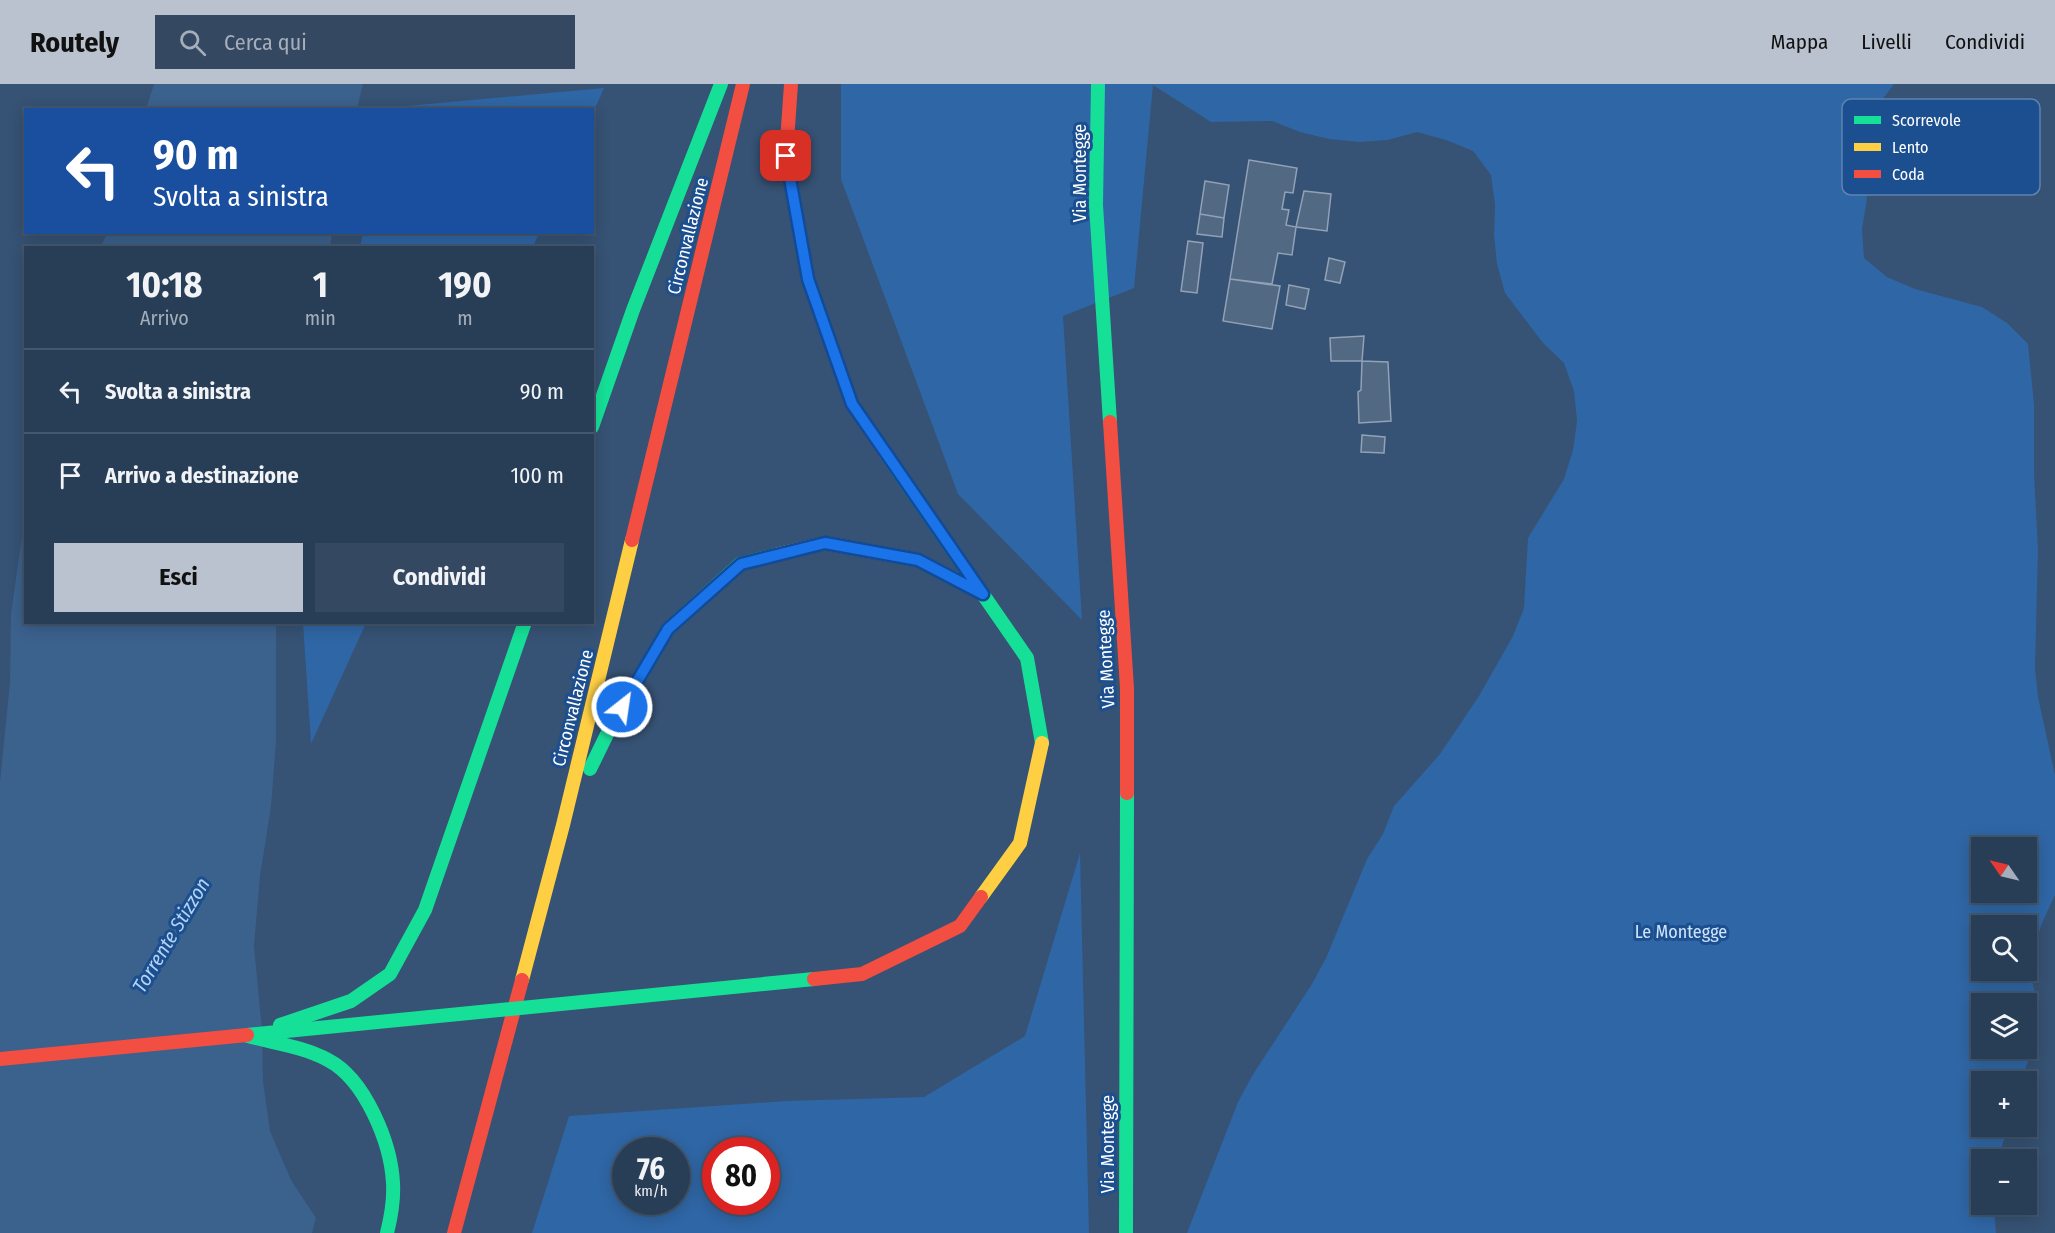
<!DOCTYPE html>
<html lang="it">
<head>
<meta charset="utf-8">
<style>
	:root { --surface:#283e57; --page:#344961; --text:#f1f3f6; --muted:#a5aeba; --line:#44576d; --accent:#b9c2ce }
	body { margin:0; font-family:"Fira Sans Condensed",sans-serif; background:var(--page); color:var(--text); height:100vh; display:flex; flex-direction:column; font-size:22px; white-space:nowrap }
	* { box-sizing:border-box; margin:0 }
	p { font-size:20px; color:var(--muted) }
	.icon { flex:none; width:33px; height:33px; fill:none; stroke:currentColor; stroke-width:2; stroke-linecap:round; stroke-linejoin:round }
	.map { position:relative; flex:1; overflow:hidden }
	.side { position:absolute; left:24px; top:162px; width:570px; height:378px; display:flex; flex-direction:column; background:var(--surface); border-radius:0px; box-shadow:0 3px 15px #0003,0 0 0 2px var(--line) }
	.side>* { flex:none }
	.guide { position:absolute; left:24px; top:24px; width:570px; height:126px; border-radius:0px; box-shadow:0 3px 15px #0003,0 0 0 2px var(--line); background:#1a4fa0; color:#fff; overflow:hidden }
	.needle { width:39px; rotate:304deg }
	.tools { position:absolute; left:1971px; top:753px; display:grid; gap:12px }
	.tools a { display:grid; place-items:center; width:66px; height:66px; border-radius:0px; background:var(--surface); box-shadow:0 3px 15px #0003,0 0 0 2px var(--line); font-size:30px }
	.speed { position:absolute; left:612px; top:1053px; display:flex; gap:12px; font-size:30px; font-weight:700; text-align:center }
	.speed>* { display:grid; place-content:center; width:78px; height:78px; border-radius:50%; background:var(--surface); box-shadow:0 3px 15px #0003,0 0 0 2px var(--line); line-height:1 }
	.speed small { font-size:15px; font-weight:400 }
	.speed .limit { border:9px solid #d22; background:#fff; color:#111 }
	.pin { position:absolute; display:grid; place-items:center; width:51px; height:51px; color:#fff; margin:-26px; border-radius:12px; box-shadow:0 3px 9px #0006 }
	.me { position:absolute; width:66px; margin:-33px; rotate:30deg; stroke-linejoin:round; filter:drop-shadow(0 0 4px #0008) }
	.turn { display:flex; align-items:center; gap:21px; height:126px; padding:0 30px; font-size:27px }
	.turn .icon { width:78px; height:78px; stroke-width:2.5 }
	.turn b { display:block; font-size:42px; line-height:51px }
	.eta { display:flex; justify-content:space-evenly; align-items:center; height:102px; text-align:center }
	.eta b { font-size:36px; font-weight:700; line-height:42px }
	.primary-button { display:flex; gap:12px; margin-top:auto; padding:12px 30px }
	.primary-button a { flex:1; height:69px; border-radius:0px; background:var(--accent); color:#111; font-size:24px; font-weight:700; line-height:69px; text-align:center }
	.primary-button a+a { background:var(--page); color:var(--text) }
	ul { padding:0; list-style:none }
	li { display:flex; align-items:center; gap:18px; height:84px; padding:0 30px; border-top:2px solid var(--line) }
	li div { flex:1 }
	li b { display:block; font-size:22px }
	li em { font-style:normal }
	header { display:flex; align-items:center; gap:36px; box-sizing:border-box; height:84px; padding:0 30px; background:var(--accent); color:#111 }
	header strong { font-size:28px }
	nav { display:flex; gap:33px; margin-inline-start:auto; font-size:21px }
	.search { width:420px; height:54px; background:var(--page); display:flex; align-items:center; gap:15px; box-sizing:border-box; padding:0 21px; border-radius:0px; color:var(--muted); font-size:22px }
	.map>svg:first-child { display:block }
	.green { fill:#2f66a5; fill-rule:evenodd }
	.water { fill:#3b618d }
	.building { fill:#526984; stroke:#92a2b6; stroke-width:1.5 }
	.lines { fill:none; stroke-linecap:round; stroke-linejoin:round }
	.fast { stroke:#16e098; stroke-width:14 }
	.slow { stroke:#ffcf43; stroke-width:14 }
	.jam { stroke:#f24e42; stroke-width:14 }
	.fast-bridge { stroke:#16e098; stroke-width:14 }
	.slow-bridge { stroke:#ffcf43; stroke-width:14 }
	.jam-bridge { stroke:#f24e42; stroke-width:14 }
	.route-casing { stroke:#114b97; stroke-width:15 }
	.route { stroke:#1a73e8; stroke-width:10 }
	.labels { text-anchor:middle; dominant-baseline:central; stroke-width:6; stroke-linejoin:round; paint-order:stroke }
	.street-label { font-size:18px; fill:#fff; stroke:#1b4f8f }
	.park-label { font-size:18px; fill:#cfe3fa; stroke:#1b4f8f }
	.water-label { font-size:20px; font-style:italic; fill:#b5d3f5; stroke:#1b4f8f }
	.key { fill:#1b4f8f; stroke:#5f84b1; stroke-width:1.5 }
	.key-label { font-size:16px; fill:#fff }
</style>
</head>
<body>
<header>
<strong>Routely</strong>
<div class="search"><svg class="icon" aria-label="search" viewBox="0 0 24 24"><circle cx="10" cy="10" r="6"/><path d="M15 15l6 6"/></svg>Cerca qui</div>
<nav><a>Mappa</a><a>Livelli</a><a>Condividi</a></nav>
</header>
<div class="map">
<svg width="2055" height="1149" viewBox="0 0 2055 1149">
	<rect width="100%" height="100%" fill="#365274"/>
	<path class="green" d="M841,0H1894L1874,27L1867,55L1863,85L1867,115L1862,145L1864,174L1887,193L1915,205L1982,223L2007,239L2028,260L2034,320V389L2038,466L2035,584L2038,613L2055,691V811L2042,839L2033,867L2032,897L2039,926L2036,956L2021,997L1982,998V1042L2008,1043L1998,1075L1982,1076V1120L1994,1121L1996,1149H1187L1238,1018L1252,992L1312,900L1326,874L1367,775L1383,750L1394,722L1440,670L1479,612L1513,552L1524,524L1528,454L1564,395L1573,366L1577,337L1574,307L1564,279L1543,259L1505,209L1497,180L1494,151L1495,121L1491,91L1473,67L1446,56L1417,48L1388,56L1358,58L1329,55L1300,48L1272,37L1211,38L1153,1L1134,204L1063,232L1082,536L958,410L841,95ZM1982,764H2026V808H1982ZM1982,842H2026V886H1982ZM1982,920H2026V964H1982Z
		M604,4L593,29L592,26L395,25L396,23Z
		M363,149V148L539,149L533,163H360Z
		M303,539H366L311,660Z
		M1080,769L1089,1149H532L569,1032L786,1017L924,1013L1025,952ZM676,1066V1118H626V1066ZM716,1066H766V1118H716Z"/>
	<path class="water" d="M154,0H363L357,25H146Z
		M107,149V148L332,149L330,163H101Z
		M25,432L26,538L276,539V658L271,723L260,792L254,862L262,945L263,997L270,1047L291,1096L316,1134L312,1149H0V698L10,598L11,530Z"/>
	<path class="building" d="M1249,76L1297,84L1293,109L1285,108L1282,125L1289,126L1286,141L1296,143L1292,171L1278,169L1272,200L1230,195Z
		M1205,97L1229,101L1224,134L1200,130Z
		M1304,107L1331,110L1327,147L1296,143Z
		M1200,130L1224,134L1222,153L1197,150Z
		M1188,157L1203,159L1197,209L1181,207Z
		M1329,174L1345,178L1340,199L1325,196Z
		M1230,195L1280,202L1272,245L1223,237Z
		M1289,201L1309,205L1305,225L1286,221Z
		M1364,252L1362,277H1331L1330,254Z
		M1362,277L1388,278L1391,337L1359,339L1358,308L1361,306Z
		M1362,351L1385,353L1384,369L1361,368Z"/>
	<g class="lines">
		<path class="fast" d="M1098,0L1096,121L1110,338
			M592,343L633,226L721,0
			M886,370L1027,574L1042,659
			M590,685L611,642L668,545L740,480L779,470
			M280,941L351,917L390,890L425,826L525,538
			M248,952C274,959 304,963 328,976C365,995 391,1059 393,1099C394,1115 391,1133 387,1149
			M1126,1149L1127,709"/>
		<path class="slow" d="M779,470L825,459L918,476L980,508
			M522,896L563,741L632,456"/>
		<path class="jam" d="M791,0L786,72L808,195L852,320L886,370
			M1110,338L1127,604V709
			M632,456L743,0
			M454,1149L522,896"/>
		<path class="fast-bridge" d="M247,951L814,895"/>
		<path class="slow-bridge" d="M981,813L1020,759L1042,659"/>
		<path class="jam-bridge" d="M814,895L862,890L960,842L981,813
			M0,975L247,951"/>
	</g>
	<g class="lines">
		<g class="route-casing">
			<path id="route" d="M622,623L668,545L741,480L825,459L918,476L983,510L852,320L808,195L786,72"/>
		</g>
		<use href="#route" class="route"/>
	</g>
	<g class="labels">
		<g class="street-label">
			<text transform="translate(1080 89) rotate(-90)">Via Montegge</text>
			<text transform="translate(688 152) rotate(-76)">Circonvallazione</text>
			<text transform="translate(1106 575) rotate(-93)">Via Montegge</text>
			<text transform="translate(573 624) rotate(-76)">Circonvallazione</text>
			<text transform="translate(1108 1060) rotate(-90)">Via Montegge</text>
		</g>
		<g class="park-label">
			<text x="1681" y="848">Le Montegge</text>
		</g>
		<g class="water-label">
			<text transform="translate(171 851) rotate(-59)">Torrente Stizzon</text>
		</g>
	</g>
	<rect x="1842" y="15" width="198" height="96" rx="9" class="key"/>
	<rect x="1854" y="32" width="27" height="8" fill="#16e098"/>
	<rect x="1854" y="59" width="27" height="8" fill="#ffcf43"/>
	<rect x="1854" y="86" width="27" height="8" fill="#f24e42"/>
	<g class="key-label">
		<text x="1892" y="42">Scorrevole</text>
		<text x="1892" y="69">Lento</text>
		<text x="1892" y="96">Coda</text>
	</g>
</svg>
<div class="tools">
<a><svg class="needle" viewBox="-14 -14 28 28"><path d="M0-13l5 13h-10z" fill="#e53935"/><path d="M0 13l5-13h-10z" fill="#a5aeba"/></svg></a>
<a><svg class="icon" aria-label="search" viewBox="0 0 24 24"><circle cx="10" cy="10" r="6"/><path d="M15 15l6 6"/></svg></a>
<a><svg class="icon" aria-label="layers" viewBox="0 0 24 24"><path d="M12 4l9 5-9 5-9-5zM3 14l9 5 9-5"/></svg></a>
<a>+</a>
<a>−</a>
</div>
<div class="speed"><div>76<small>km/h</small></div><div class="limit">80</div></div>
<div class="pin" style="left:786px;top:72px;background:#d93025"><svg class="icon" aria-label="arrive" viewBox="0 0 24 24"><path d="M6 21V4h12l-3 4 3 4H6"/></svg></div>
<svg class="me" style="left:622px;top:623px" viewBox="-20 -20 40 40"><circle r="17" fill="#1a73e8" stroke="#fff" stroke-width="3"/><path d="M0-11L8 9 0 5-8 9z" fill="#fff"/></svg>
<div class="guide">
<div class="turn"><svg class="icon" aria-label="left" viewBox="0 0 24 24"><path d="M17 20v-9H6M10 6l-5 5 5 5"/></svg><div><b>90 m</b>Svolta a sinistra</div></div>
</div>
<section class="side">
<div class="eta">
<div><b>10:18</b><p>Arrivo</p></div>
<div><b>1</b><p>min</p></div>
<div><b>190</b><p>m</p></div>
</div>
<ul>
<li><svg class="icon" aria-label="left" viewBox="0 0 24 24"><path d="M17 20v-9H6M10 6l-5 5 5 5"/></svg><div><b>Svolta a sinistra</b></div><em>90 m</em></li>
<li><svg class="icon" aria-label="arrive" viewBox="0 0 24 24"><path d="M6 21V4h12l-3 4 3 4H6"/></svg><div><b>Arrivo a destinazione</b></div><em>100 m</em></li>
</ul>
<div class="primary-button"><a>Esci</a><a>Condividi</a></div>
</section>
</div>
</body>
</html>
